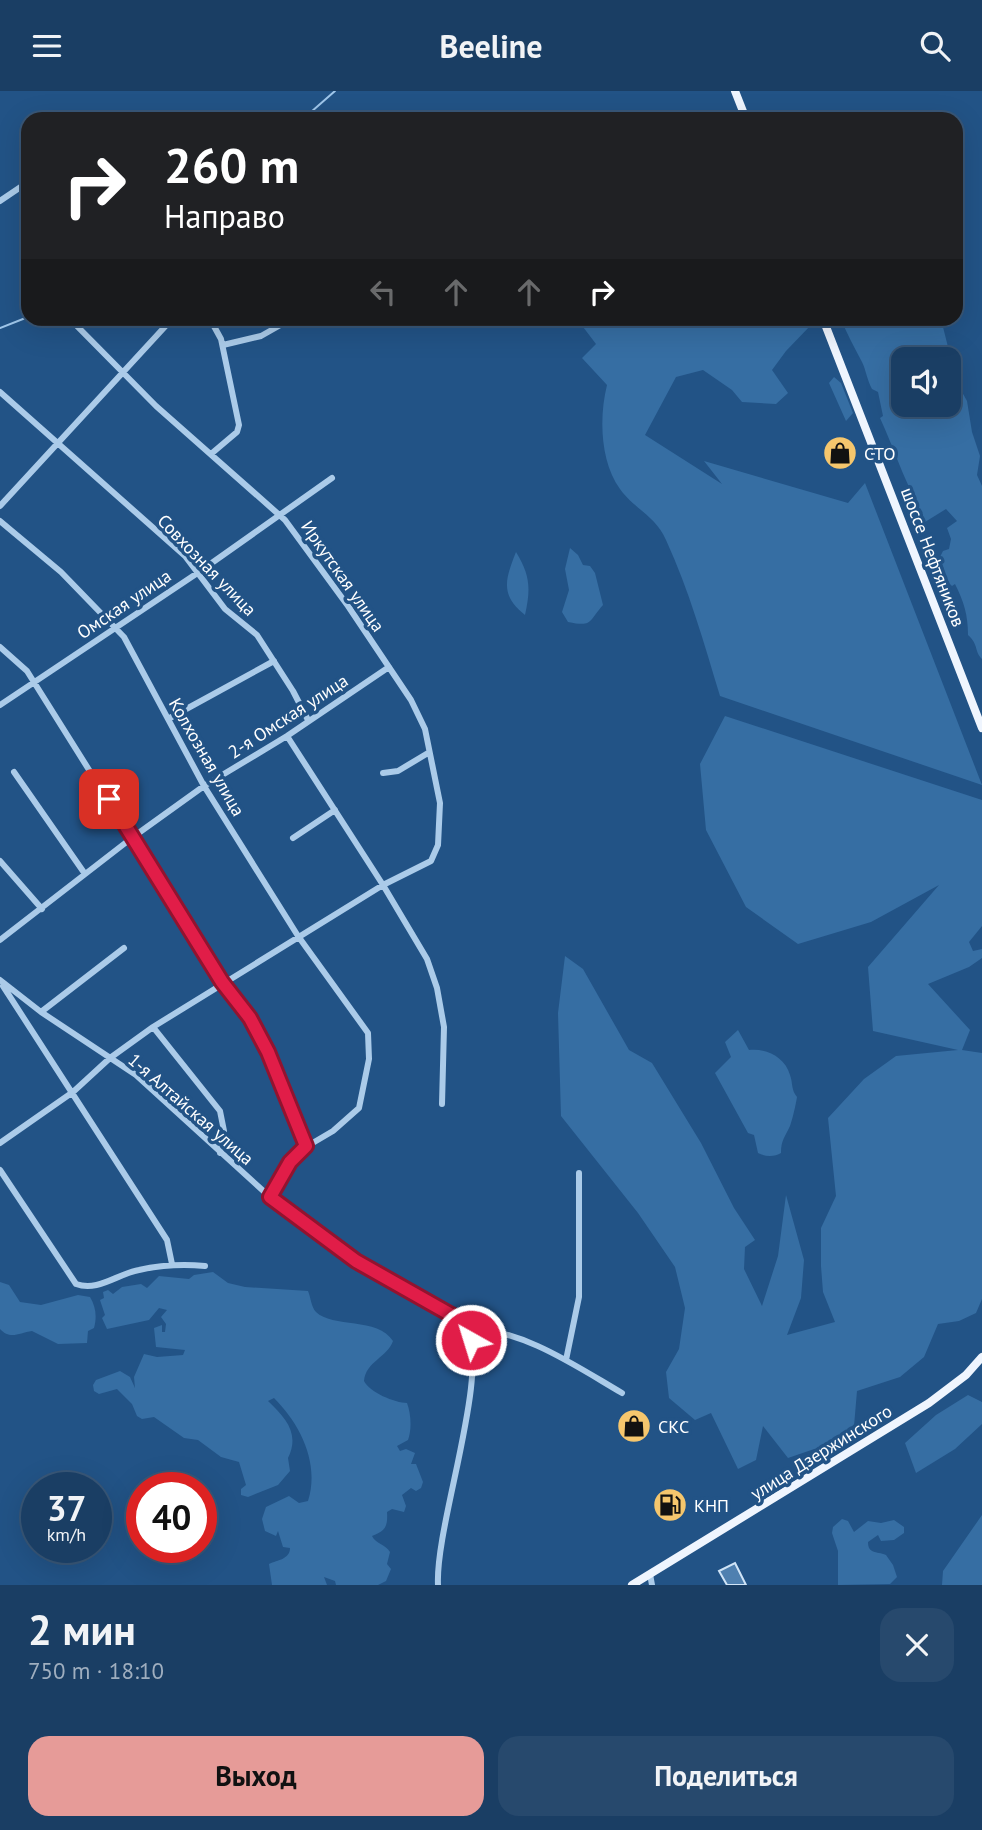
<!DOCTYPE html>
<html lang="ru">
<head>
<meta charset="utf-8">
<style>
	:root { --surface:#1a3e64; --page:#27496d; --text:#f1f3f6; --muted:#9faebf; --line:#385778; --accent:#e69b98 }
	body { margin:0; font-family:"PT Sans",sans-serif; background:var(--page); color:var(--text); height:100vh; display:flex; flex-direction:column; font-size:26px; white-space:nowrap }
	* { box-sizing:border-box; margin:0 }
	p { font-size:23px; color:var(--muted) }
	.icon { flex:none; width:38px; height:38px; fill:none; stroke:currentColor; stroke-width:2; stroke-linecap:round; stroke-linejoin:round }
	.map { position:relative; height:1494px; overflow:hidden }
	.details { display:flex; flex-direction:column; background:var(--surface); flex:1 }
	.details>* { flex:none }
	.hud { position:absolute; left:21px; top:21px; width:942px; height:214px; border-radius:21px; box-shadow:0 7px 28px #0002,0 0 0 2px var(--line); background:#202124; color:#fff; overflow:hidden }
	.controls { position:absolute; left:891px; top:256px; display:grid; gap:14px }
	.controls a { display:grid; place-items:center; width:70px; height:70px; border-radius:14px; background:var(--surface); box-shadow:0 7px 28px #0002,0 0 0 2px var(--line); font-size:35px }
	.speed { position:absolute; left:21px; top:1381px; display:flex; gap:14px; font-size:35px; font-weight:700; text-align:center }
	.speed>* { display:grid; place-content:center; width:91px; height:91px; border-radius:50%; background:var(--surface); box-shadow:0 7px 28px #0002,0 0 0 2px var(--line); line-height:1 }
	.speed small { font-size:18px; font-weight:400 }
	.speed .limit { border:10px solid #d22; background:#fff; color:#111 }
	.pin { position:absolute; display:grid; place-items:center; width:60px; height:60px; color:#fff; margin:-30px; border-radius:14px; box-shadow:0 4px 10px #0006 }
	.me { position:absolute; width:77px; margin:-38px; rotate:321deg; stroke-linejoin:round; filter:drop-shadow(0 0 5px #0008) }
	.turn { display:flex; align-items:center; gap:24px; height:147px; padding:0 28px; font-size:32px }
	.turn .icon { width:91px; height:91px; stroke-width:2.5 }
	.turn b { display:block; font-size:49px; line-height:60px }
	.lanes { display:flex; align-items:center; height:66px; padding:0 28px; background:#0003; justify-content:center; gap:35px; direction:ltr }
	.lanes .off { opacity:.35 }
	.round { display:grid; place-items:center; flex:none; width:74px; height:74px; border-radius:21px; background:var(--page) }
	.head { display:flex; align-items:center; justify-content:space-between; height:119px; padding:0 28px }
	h1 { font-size:42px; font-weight:600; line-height:52px }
	.action { display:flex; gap:14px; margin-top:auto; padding:14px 28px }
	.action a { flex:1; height:80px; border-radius:21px; background:var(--accent); color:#111; font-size:28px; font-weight:600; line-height:80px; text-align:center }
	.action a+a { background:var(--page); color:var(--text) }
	header { display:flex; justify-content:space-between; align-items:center; height:91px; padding:0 28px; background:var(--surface); font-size:32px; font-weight:600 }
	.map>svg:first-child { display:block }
	.green { fill:#366ea3; fill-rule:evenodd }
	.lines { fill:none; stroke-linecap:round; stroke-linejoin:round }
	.stream { stroke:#9fc6ea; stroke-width:2 }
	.building { fill:#4f80b0; stroke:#d0e4f7; stroke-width:2 }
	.minor { stroke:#abcbe9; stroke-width:6 }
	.major { stroke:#eff5fe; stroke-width:8 }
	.route-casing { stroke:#92132f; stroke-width:18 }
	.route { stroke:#e11d48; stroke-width:12 }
	.labels { text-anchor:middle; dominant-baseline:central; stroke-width:7; stroke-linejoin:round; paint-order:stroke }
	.poi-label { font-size:18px; fill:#fff; stroke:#225386; text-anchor:start }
	.street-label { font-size:18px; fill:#fff; stroke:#225386 }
</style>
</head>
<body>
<header><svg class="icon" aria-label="menu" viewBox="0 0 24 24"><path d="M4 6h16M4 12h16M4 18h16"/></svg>Beeline<svg class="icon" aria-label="search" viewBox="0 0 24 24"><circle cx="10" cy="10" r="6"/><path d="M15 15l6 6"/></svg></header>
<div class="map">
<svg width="982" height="1494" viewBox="0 0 982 1494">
	<rect width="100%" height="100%" fill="#225386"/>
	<path class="green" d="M577,228H808L811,234L786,260L772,279L788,302L776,313L742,311L732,299L703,279L676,286L645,344L722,393L704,370L848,412L865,392L982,694L720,605C704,552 689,499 666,449C655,424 634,418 620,398C600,370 599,326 607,294L582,267L596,253Z
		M841,228H941L957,292L967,310L972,341L980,365L977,384L982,395V568C974,560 979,554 968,544C968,524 964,511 955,493L952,495L948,491L940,466L943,460L949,458L951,448L947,437L957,430L946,418L925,431L916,417L918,413C902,385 894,357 880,327L883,325L878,301L872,298C867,289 866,279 862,271C854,256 847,243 841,228ZM903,268H948V313H903Z
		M834,286L841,292L853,322L846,330L829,292Z
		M570,457L578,464L583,474L590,475L595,482L603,514C588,531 593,536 568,531L562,521L569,499L565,478Z
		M516,461C530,484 531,497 525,524C500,504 505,489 516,461Z
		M725,625L982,709V835L969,851L973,860L982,858V867L969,876L928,893L970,939L962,959L982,962V1208L976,1222L959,1230L938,1233L924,1266L900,1286L857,1300L854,1335L829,1353L788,1367L763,1335L756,1369L738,1378L711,1322L695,1329L669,1307L666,1281L679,1258L685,1217L675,1176L638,1122L561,1025L558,922L565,865L583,878L629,959L652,972L701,1052L734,1117L755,1149L745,1156L744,1178L762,1215L778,1165L786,1104L804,1169L801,1207L787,1244L835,1231L823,1201L821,1175V1137L836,1105L828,1027L864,988L896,965L958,959L873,940L868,876L939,794L871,831L798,853L746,816L706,739L700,673Z
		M738,939L749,959C766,957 785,966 790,984C793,992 791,999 797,1006C796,1013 792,1030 790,1035C785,1046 781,1049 781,1062C775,1066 765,1066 758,1062L754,1044L748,1042L715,982L731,966L725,951Z
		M213,1181L228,1192L245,1196L308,1200C311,1207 311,1216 316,1221C332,1237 378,1226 393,1250C387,1267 366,1270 364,1290C369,1301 395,1312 407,1312C411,1323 412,1338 408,1349L397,1355L400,1360L406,1358L415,1362L411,1373H416L423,1391L421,1397L416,1400L411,1397L402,1404L406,1415L404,1421L392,1418L387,1421C388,1436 385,1440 372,1445C376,1453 385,1453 390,1461L387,1473L391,1478L386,1490L378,1494H336L335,1490L324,1486L327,1494H272L269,1473C278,1469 290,1468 290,1457L283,1456L278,1440L276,1445L265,1440L262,1428L266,1416L289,1405L299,1412L308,1410C320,1372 300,1333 274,1307L268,1310C286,1327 300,1343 288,1367L290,1380L278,1394L248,1406L241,1404V1398L246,1394L239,1371L221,1366L198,1349L184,1347L154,1326L142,1328L137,1325L132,1313L117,1298L99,1303L94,1300L93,1294L96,1289L120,1280L130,1286L135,1297L134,1286L144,1263L157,1266L183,1264L185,1259L156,1256L154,1237L162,1234V1241H165L166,1233L161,1226L167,1219L159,1217L149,1229L107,1238L102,1227L105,1224L100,1209L104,1207L103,1201L108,1199L113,1203L122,1196L141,1193L147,1197L159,1185L189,1188L194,1184Z
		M0,1191L9,1194L20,1211L41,1214L78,1204L90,1206C96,1216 97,1226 94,1237L88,1240L87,1252L58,1253L32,1240C19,1242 10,1249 0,1238Z
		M968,1304L982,1311V1333L955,1358L916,1382L905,1352L936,1324Z
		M982,1424V1494H942L943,1480Z
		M842,1428L848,1430L854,1441L868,1430L881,1432L894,1429L904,1436V1442L894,1449L881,1450L878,1444L868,1451C868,1463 876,1460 886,1464L893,1474L897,1486L890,1493L838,1494V1460L832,1442L833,1436Z"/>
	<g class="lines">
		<path class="stream" d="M303,28L335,0
			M0,237L28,226"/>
	</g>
	<path class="building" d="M846,348L854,367L834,376L826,356Z
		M735,1472L746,1494H727L719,1480Z"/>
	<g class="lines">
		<path class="minor" d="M0,110L28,91
			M210,228L221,248L239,334L237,341L211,363
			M223,254L261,245L291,228
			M0,301L185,465L225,518L257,544L293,600L308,629
			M0,415L172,228
			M0,430L61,481L124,546L204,695L298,845L368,942L369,968L359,1017L333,1040L299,1060L270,1106
			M0,556L27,580L222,891C261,942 284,995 306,1055
			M0,614L199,481L332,387
			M168,628L274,570
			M287,645L383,794L427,868L437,897L444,936L442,1013
			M14,681L85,783
			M383,682L398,680L428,662
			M293,747L335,719
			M0,770L42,818
			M0,849L133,746L204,695L287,645L389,576
			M0,889L41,921L136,984L270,1106L330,1151L397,1195L465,1233C493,1277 435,1433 438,1494
			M3,895L167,1149L172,1173
			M41,921L124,857
			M153,936L220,1020L224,1040L220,1062
			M0,1052L73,1001L110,967L153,936L383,794L431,770L438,754L440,712L425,638L411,609L348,515L285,429L156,315L70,228
			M0,1079L76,1193C98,1201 117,1183 139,1179C161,1174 183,1173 205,1175
			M467,1237C524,1239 574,1274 622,1302
			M566,1269L579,1206V1082
			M650,1483L652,1494"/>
		<path class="major" d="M735,0L746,28
			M823,228L982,637
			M632,1494L929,1312L966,1284L982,1266"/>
	</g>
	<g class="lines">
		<g class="route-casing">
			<path id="route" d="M109,708L222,891L250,927L268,961L306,1055L290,1071L270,1106L356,1170L462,1230L471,1249"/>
		</g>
		<use href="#route" class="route"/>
	</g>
	<defs>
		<g id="shop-disc" transform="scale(1.75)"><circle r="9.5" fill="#f5c66d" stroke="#225386"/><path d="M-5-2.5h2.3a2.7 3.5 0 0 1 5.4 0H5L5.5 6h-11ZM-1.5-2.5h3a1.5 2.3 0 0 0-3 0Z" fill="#111"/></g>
		<g id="fuel-disc" transform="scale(1.75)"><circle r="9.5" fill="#f5c66d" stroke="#225386"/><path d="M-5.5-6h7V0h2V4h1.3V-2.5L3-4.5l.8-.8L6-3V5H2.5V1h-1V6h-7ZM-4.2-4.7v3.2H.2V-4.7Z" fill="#111"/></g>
	</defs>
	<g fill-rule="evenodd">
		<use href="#shop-disc" x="840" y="362"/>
		<use href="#shop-disc" x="634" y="1335"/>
		<use href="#fuel-disc" x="670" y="1414"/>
	</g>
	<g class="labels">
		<g class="poi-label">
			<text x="864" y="362">СТО</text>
			<text x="658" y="1335">СКС</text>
			<text x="694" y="1414">КНП</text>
		</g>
		<g class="street-label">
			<text transform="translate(933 466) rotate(69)">шоссе Нефтяников</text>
			<text transform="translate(207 474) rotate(46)">Совхозная улица</text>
			<text transform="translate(343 485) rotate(55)">Иркутская улица</text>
			<text transform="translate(124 513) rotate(-34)">Омская улица</text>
			<text transform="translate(288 625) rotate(-33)">2-я Омская улица</text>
			<text transform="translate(207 666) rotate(60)">Колхозная улица</text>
			<text transform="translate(191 1018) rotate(41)">1-я Алтайская улица</text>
			<text transform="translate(821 1361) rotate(-32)">улица Дзержинского</text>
		</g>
	</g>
</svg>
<div class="controls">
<a><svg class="icon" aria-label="sound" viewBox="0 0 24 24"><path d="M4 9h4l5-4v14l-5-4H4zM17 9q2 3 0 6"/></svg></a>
</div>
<div class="speed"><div>37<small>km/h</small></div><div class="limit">40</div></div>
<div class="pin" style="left:109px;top:708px;background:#d93025"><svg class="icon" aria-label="arrive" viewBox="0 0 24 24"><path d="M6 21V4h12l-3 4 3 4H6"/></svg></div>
<svg class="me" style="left:471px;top:1249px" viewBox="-20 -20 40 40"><circle r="17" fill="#e11d48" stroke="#fff" stroke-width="3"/><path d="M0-11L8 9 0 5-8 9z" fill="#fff"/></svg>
<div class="hud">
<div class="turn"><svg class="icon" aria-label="right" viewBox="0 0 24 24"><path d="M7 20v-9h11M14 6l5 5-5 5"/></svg><div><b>260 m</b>Направо</div></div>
<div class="lanes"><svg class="icon off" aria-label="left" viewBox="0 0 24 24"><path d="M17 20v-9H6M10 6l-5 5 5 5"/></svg><svg class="icon off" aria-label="ahead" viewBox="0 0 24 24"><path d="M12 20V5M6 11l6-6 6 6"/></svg><svg class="icon off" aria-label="ahead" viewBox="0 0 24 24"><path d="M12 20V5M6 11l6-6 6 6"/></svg><svg class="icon" aria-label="right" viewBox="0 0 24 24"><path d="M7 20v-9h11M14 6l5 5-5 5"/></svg></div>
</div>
</div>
<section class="details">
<div class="head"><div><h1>2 мин</h1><p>750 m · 18:10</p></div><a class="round"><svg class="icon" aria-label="close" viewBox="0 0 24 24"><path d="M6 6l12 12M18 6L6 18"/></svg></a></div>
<div class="action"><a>Выход</a><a>Поделиться</a></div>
</section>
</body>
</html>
